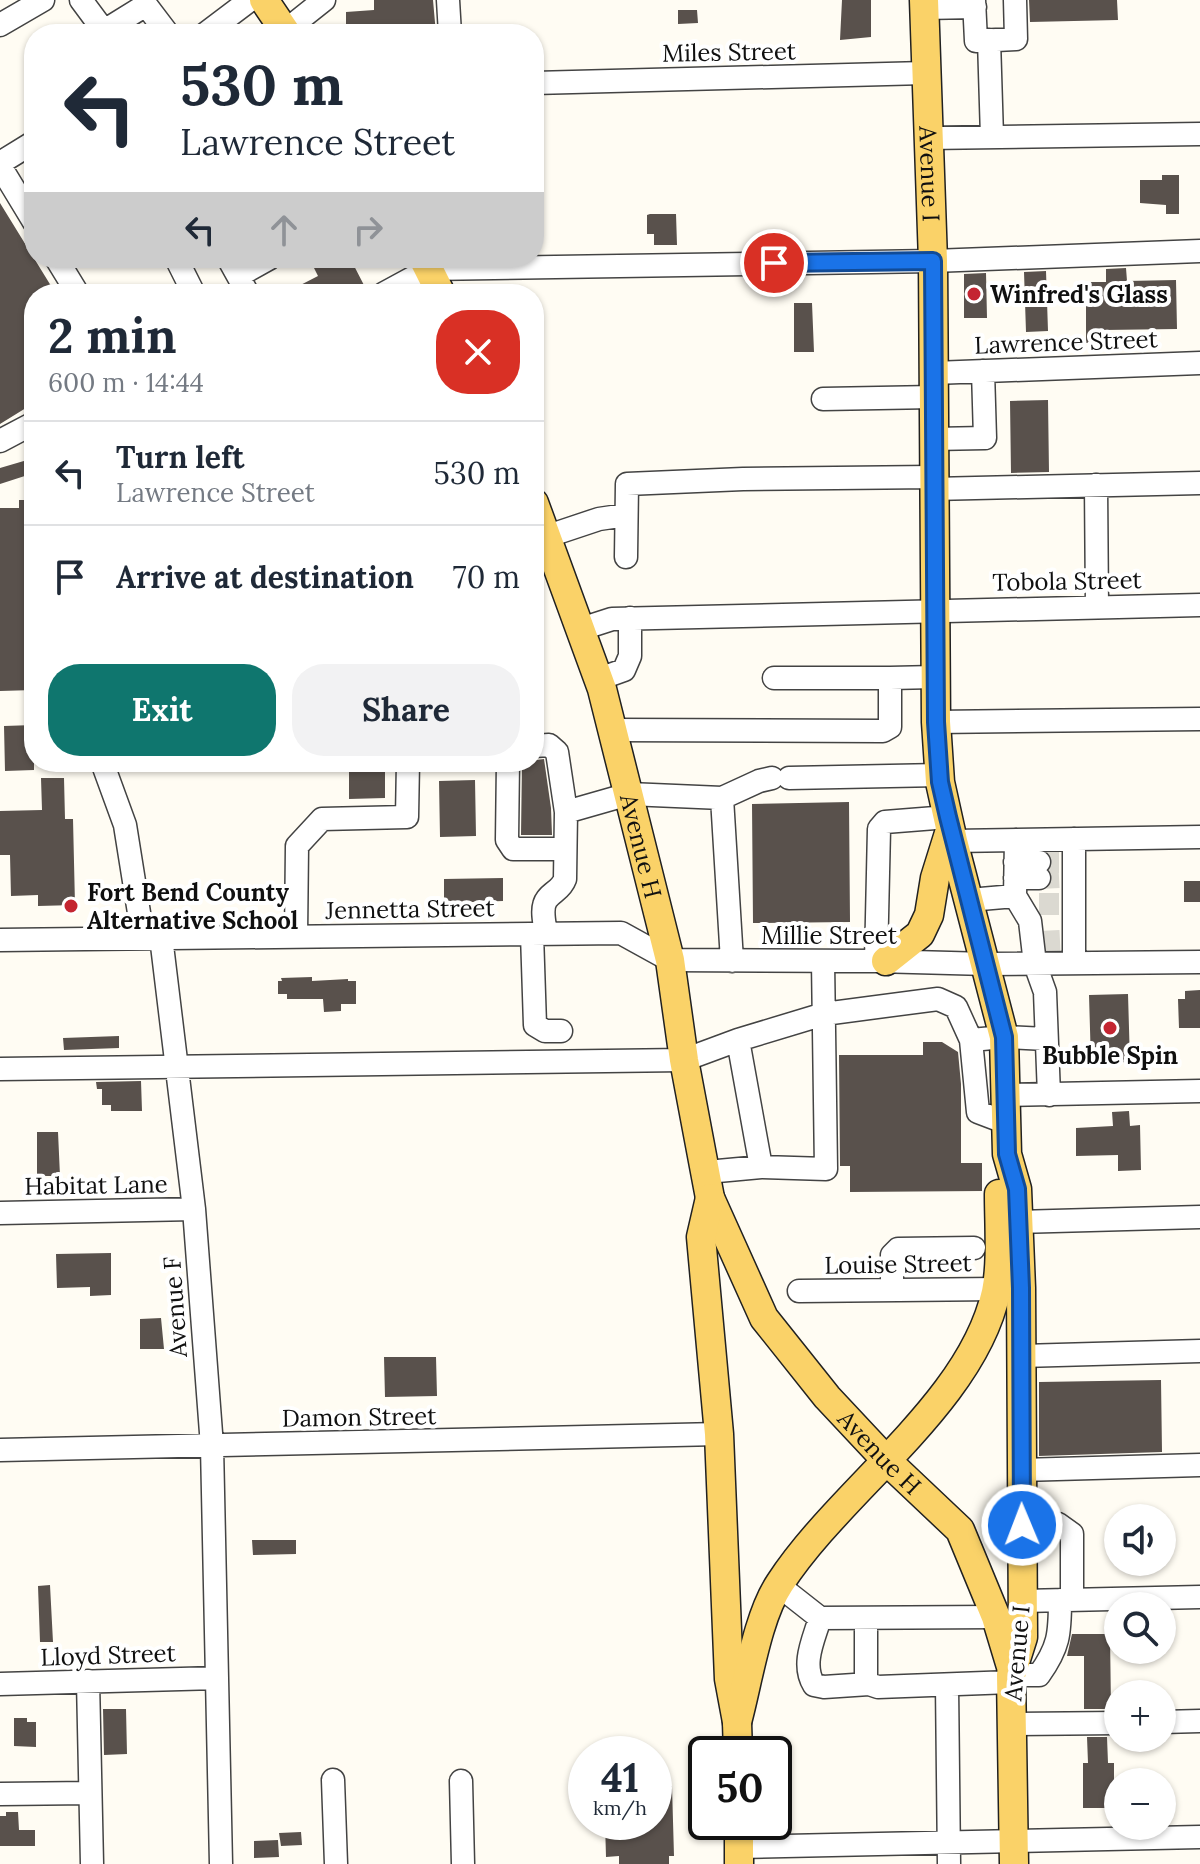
<!DOCTYPE html>
<html lang="en">
<head>
<meta charset="utf-8">
<style>
	:root { --surface:#fff; --page:#f2f2f3; --text:#1f2937; --muted:#747a83; --line:#e0e1e3; --accent:#0f766e }
	body { margin:0; font-family:Lora,serif; background:var(--page); color:var(--text); height:100vh; display:flex; flex-direction:column; font-size:30px; white-space:nowrap }
	* { box-sizing:border-box; margin:0 }
	p { font-size:26px; color:var(--muted) }
	.icon { flex:none; width:44px; height:44px; fill:none; stroke:currentColor; stroke-width:2; stroke-linecap:round; stroke-linejoin:round }
	.map { position:relative; flex:1; overflow:hidden }
	.details { position:absolute; left:24px; top:284px; width:520px; height:488px; display:flex; flex-direction:column; background:var(--surface); border-radius:32px; box-shadow:0 2px 6px #0004 }
	.details>* { flex:none }
	.banner { position:absolute; left:24px; top:24px; width:520px; height:244px; border-radius:32px; box-shadow:0 2px 6px #0004; background:#fff; color:var(--text); overflow:hidden }
	.buttons { position:absolute; left:1104px; top:1504px; display:grid; gap:16px }
	.buttons a { display:grid; place-items:center; width:72px; height:72px; border-radius:50%; background:var(--surface); box-shadow:0 2px 6px #0004; font-size:40px }
	.speed { position:absolute; left:568px; top:1736px; display:flex; gap:16px; font-size:40px; font-weight:700; text-align:center }
	.speed>* { display:grid; place-content:center; width:104px; height:104px; border-radius:50%; background:var(--surface); box-shadow:0 2px 6px #0004; line-height:1 }
	.speed small { font-size:20px; font-weight:400 }
	.speed .limit { border:4px solid #111; border-radius:12px; background:#fff; color:#111 }
	.pin { position:absolute; display:grid; place-items:center; width:68px; height:68px; color:#fff; margin:-34px; border:4px solid #fff; border-radius:50%; box-shadow:0 2px 8px #0007 }
	.me { position:absolute; width:88px; margin:-44px; rotate:359deg; stroke-linejoin:round; filter:drop-shadow(0 0 6px #0008) }
	.turn { display:flex; align-items:center; gap:28px; height:168px; padding:0 24px; font-size:36px }
	.turn .icon { width:104px; height:104px; stroke-width:2.5 }
	.turn b { display:block; font-size:56px; line-height:68px }
	.lanes { display:flex; align-items:center; height:76px; padding:0 24px; background:#0003; justify-content:center; gap:40px; direction:ltr }
	.lanes .off { opacity:.35 }
	.round { display:grid; place-items:center; flex:none; width:84px; height:84px; border-radius:32px; background:var(--page) }
	.overview { display:flex; align-items:center; justify-content:space-between; height:136px; padding:0 24px }
	h1 { font-size:48px; font-weight:700; line-height:60px }
	.button { display:flex; gap:16px; margin-top:auto; padding:16px 24px }
	.button a { flex:1; height:92px; border-radius:32px; background:var(--accent); color:#fff; font-size:32px; font-weight:700; line-height:92px; text-align:center }
	.button a+a { background:var(--page); color:var(--text) }
	ul { padding:0; list-style:none }
	li { display:flex; align-items:center; gap:24px; height:104px; padding:0 24px; border-top:2px solid var(--line) }
	li div { flex:1 }
	li b { display:block; font-size:30px }
	li em { font-style:normal }
	.map>svg:first-child { display:block }
	.building { fill:#59514c }
	.lines { fill:none; stroke-linecap:round; stroke-linejoin:round }
	.minor-tunnel { stroke:#dbd9d1; stroke-width:22; stroke-dasharray:22 11; stroke-linecap:butt }
	.minor-casing { stroke:#434343; stroke-width:25 }
	.major-casing { stroke:#212121; stroke-width:31 }
	.minor { stroke:#fff; stroke-width:22 }
	.major { stroke:#fad268; stroke-width:28 }
	.route-casing { stroke:#114b97; stroke-width:20 }
	.route { stroke:#1a73e8; stroke-width:14 }
	.poi-dot { fill:#c42531; stroke:#fff; stroke-width:3 }
	.labels { text-anchor:middle; dominant-baseline:central; stroke-width:8; stroke-linejoin:round; paint-order:stroke }
	.street-label { font-size:24px; fill:#101010; stroke:#fff }
	.poi-label { font-size:24px; font-weight:bold; fill:#101010; stroke:#fff; text-anchor:start }
</style>
</head>
<body>
<div class="map">
<svg width="1200" height="1864" viewBox="0 0 1200 1864">
	<rect width="100%" height="100%" fill="#fffcf3"/>
	<path class="building" d="M374,0H433L436,34H346V12L374,10Z
		M842,0H871V37L840,40Z
		M1029,0H1117L1118,20L1030,22Z
		M678,10H697L698,23L678,24Z
		M1162,175H1179V214H1166V205L1140,203V180H1162Z
		M0,203L56,294H34V403L0,424Z
		M650,214H676L677,245H654V234H647V215Z
		M309,258H350L367,291L360,294H283L318,276Z
		M1126,268L1127,281L1176,280L1177,329L1104,330V343H1086V282H1106V269Z
		M1046,271L1048,331L1026,332L1024,272Z
		M986,273L987,318H964V274Z
		M794,303H812L814,352H794Z
		M1048,400L1049,472L1011,473L1010,401Z
		M34,458V473L0,484V468Z
		M19,500H34V690L0,691V508H19Z
		M34,725V770L5,771L4,726Z
		M544,759L551,808L552,835H521L522,762Z
		M349,762H385V798L349,799Z
		M41,778H64L65,819H73L75,905L38,906V895L11,896L10,855H0V811L42,810Z
		M475,780L476,836L440,837L439,781Z
		M849,802L850,922L753,923L752,804Z
		M503,878V901L444,903V879Z
		M1184,881H1200V902H1184Z
		M312,977V981L348,979V981H356V1004H341V1011L324,1012L323,999H287V994H278V981H282L281,978Z
		M1200,990V1028H1179L1178,999H1185V991Z
		M1128,994L1130,1062L1091,1063L1089,995Z
		M119,1036V1048L64,1050L63,1038Z
		M923,1042H942L958,1052L961,1084V1163H982V1191L850,1192V1166H840L839,1055H923Z
		M141,1081L142,1111H111V1105H102V1089H97L96,1082Z
		M1129,1111L1130,1126L1140,1125L1141,1170L1118,1171V1155L1076,1156V1128L1113,1126L1112,1112Z
		M37,1132H58L60,1176H37Z
		M111,1253V1295L90,1296V1287L57,1288L56,1254Z
		M161,1318L164,1349H140V1319Z
		M384,1357H436L437,1396L385,1397Z
		M1161,1380L1162,1452L1039,1456V1382Z
		M252,1540H296V1554L253,1555Z
		M50,1585L53,1642H40L38,1586Z
		M1072,1634H1110L1111,1709H1084V1656H1067Z
		M103,1709H126L127,1754L104,1755Z
		M14,1718H27V1722H36V1747L14,1746Z
		M1087,1737H1107L1108,1763H1114V1808H1083V1763H1088Z
		M654,1786H672L674,1856H669V1864H619V1856L606,1857L605,1822H654Z
		M6,1812H18L19,1830H35V1846H0V1816H6Z
		M301,1832L302,1845L281,1846L279,1833Z
		M278,1840L279,1857L254,1858V1841Z"/>
	<g class="lines">
		<path class="minor-tunnel" d="M1039,862H1059
			M1039,878L1059,877
			M1039,904H1059
			M1040,942L1060,941"/>
		<g class="minor-casing">
			<path id="minor" d="M81,0L104,31L146,5L168,34
				M448,0L450,34
				M974,0L976,41L1016,39L1015,0
				M924,8L975,7
				M0,25L43,0
				M285,31L324,0
				M205,34L250,0
				M989,40L992,137
				M534,83L925,73
				M928,138L1200,134
				M0,163L34,142
				M0,166L34,222
				M56,258L78,294
				M176,258L194,294
				M228,258L238,276L270,258
				M238,276L248,294
				M383,294L429,269L933,261L1200,251
				M934,373L1200,363
				M823,399L934,397
				M933,439L985,438L983,371
				M0,441L34,423
				M1096,485L1097,607
				M933,489L1200,483
				M548,536L599,519L626,515
				M626,557L627,484L743,479L933,477
				M581,629L612,619L1200,605
				M774,678H890
				M599,679L624,670L630,656V618
				M936,722L1200,719
				M612,730L883,731L890,727V678L935,677
				M534,746L549,745L557,752L566,812
				M102,762L125,825L140,919L161,937L194,1209L212,1446L221,1864
				M508,762L507,840L513,849H565
				M789,778L940,775
				M722,798L732,961
				M1074,839V963
				M953,841L1200,837
				M1015,862H1039
				M1015,878H1039
				M1015,896L1030,921L1035,964L1045,992L1049,1095
				M969,900L1015,896L1016,840
				M532,934L535,1025L545,1031H561
				M546,934C545,924 540,908 547,899C553,891 561,890 565,879L566,812L629,794L722,798L759,781L772,778
				M296,936L297,846L322,819L407,817L408,762
				M0,940L621,933L670,960L876,961L987,964L1200,962
				M876,961L879,829L885,822L948,817
				M738,1040L761,1167
				M971,1040L978,1112L1007,1123
				M0,1069L684,1060L738,1040L824,1014L938,999L956,1007L971,1040L1004,1037L1046,1039
				M1006,1095L1200,1091
				M707,1172L761,1167L826,1169L823,961
				M0,1213L194,1209
				M1017,1222L1200,1217
				M892,1290V1255L898,1249L974,1248
				M799,1291L997,1289
				M1022,1356L1200,1351
				M0,1450L719,1434
				M1021,1470L1200,1465
				M1022,1525L1058,1524L1072,1534V1600
				M778,1585L820,1618L996,1617
				M1023,1601L1200,1597
				M820,1618C814,1639 801,1664 814,1685L824,1687L869,1684
				M866,1618V1677L869,1684L878,1687L1011,1682
				M1011,1675H1039C1059,1647 1060,1634 1060,1600
				M88,1681L92,1864
				M0,1684L217,1678
				M947,1685L949,1864
				M1162,1722L1200,1721
				M1012,1724L1118,1723
				M333,1780L336,1864
				M461,1781L463,1864
				M0,1794L90,1793
				M739,1847L1200,1837"/>
		</g>
		<g class="major-casing">
			<g id="major">
				<path d="M264,0L287,34"/>
				<path id="s1" d="M924,0L933,261L936,722L940,782L953,841L1004,1037L1007,1154L1017,1189L1021,1288L1023,1637L1011,1675L1014,1864"/>
				<path d="M423,258L441,294"/>
				<path id="s2" d="M534,503L602,689L670,960L684,1060L710,1198L764,1318L827,1397L886,1460L960,1530L996,1617L1012,1670"/>
				<path d="M886,961L920,934L929,915L935,878L950,830"/>
				<path d="M710,1198L701,1237L719,1434L729,1679L737,1722L738,1754"/>
				<path d="M737,1722C748,1682 757,1617 780,1583C841,1489 972,1403 996,1292C1002,1263 999,1224 999,1194"/>
				<path d="M739,1822V1864"/>
			</g>
		</g>
		<use href="#minor" class="minor"/>
		<use href="#major" class="major"/>
	</g>
	<g class="lines">
		<g class="route-casing">
			<path id="route" d="M774,263L933,261L936,722L940,782L948,817L1004,1037L1007,1154L1017,1189L1021,1288L1022,1525"/>
		</g>
		<use href="#route" class="route"/>
	</g>
	<g class="poi-dot">
		<circle cx="974" cy="294" r="8"/>
		<circle cx="71" cy="906" r="8"/>
		<circle cx="1110" cy="1028" r="8"/>
	</g>
	<g class="labels">
		<g class="street-label">
			<text transform="translate(729 52) rotate(-1)">Miles Street</text>
			<text stroke="none"><textPath href="#s1" startOffset="174">Avenue I</textPath></text>
			<text transform="translate(1066 342) rotate(-2)">Lawrence Street</text>
			<text transform="translate(1067 581) rotate(-1)">Tobola Street</text>
			<text stroke="none"><textPath href="#s2" startOffset="360">Avenue H</textPath></text>
			<text transform="translate(410 909) rotate(-1)">Jennetta Street</text>
			<text x="829" y="935">Millie Street</text>
			<text transform="translate(96 1185) rotate(-1)">Habitat Lane</text>
			<text transform="translate(898 1264) rotate(-1)">Louise Street</text>
			<text transform="translate(175 1307) rotate(-94)">Avenue F</text>
			<text transform="translate(359 1417) rotate(-1)">Damon Street</text>
			<text stroke="none"><textPath href="#s2" startOffset="1028">Avenue H</textPath></text>
			<text transform="translate(1017 1653) rotate(-85)">Avenue I</text>
			<text transform="translate(108 1655) rotate(-2)">Lloyd Street</text>
		</g>
		<g class="poi-label">
			<text x="990" y="294">Winfred's Glass</text>
			<text x="87" y="892">Fort Bend County<tspan x="87" dy="28">Alternative School</tspan></text>
			<text x="1110" y="1055" text-anchor="middle">Bubble Spin</text>
		</g>
	</g>
</svg>
<div class="buttons">
<a><svg class="icon" aria-label="sound" viewBox="0 0 24 24"><path d="M4 9h4l5-4v14l-5-4H4zM17 9q2 3 0 6"/></svg></a>
<a><svg class="icon" aria-label="search" viewBox="0 0 24 24"><circle cx="10" cy="10" r="6"/><path d="M15 15l6 6"/></svg></a>
<a>+</a>
<a>−</a>
</div>
<div class="speed"><div>41<small>km/h</small></div><div class="limit">50</div></div>
<div class="pin" style="left:774px;top:263px;background:#d93025"><svg class="icon" aria-label="arrive" viewBox="0 0 24 24"><path d="M6 21V4h12l-3 4 3 4H6"/></svg></div>
<svg class="me" style="left:1022px;top:1525px" viewBox="-20 -20 40 40"><circle r="17" fill="#1a73e8" stroke="#fff" stroke-width="3"/><path d="M0-11L8 9 0 5-8 9z" fill="#fff"/></svg>
<div class="banner">
<div class="turn"><svg class="icon" aria-label="left" viewBox="0 0 24 24"><path d="M17 20v-9H6M10 6l-5 5 5 5"/></svg><div><b>530 m</b>Lawrence Street</div></div>
<div class="lanes"><svg class="icon" aria-label="left" viewBox="0 0 24 24"><path d="M17 20v-9H6M10 6l-5 5 5 5"/></svg><svg class="icon off" aria-label="ahead" viewBox="0 0 24 24"><path d="M12 20V5M6 11l6-6 6 6"/></svg><svg class="icon off" aria-label="right" viewBox="0 0 24 24"><path d="M7 20v-9h11M14 6l5 5-5 5"/></svg></div>
</div>
<section class="details">
<div class="overview"><div><h1>2 min</h1><p>600 m · 14:44</p></div><a class="round" style="background:#d93025;color:#fff"><svg class="icon" aria-label="close" viewBox="0 0 24 24"><path d="M6 6l12 12M18 6L6 18"/></svg></a></div>
<ul>
<li><svg class="icon" aria-label="left" viewBox="0 0 24 24"><path d="M17 20v-9H6M10 6l-5 5 5 5"/></svg><div><b>Turn left</b><p>Lawrence Street</p></div><em>530 m</em></li>
<li><svg class="icon" aria-label="arrive" viewBox="0 0 24 24"><path d="M6 21V4h12l-3 4 3 4H6"/></svg><div><b>Arrive at destination</b></div><em>70 m</em></li>
</ul>
<div class="button"><a>Exit</a><a>Share</a></div>
</section>
</div>
</body>
</html>
